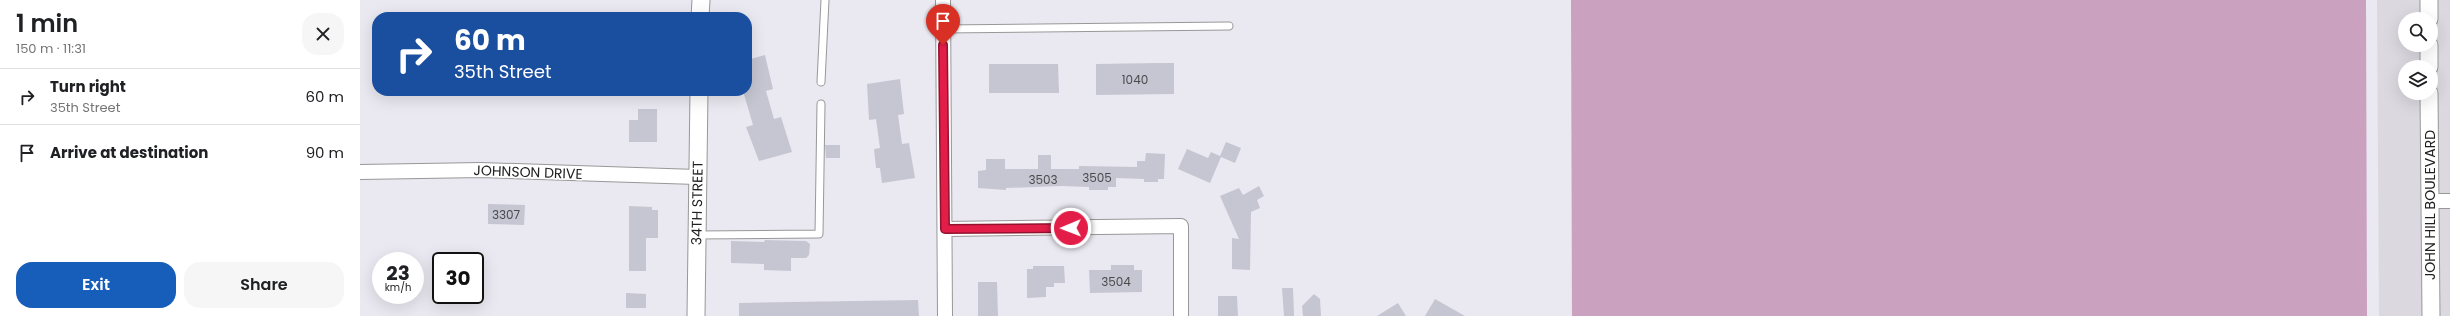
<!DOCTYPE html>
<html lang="en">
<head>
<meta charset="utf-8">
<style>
	:root { --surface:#fff; --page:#f6f6f6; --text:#202124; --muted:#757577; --line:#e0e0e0; --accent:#175ebb }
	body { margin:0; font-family:Poppins,sans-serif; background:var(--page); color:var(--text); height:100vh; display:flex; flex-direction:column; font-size:15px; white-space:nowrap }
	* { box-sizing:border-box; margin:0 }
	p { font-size:13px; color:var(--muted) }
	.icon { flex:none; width:22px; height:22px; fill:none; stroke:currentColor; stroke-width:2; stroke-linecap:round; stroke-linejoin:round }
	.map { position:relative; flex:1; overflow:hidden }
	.details { display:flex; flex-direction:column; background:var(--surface); width:360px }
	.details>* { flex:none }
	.top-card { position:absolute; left:12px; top:12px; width:380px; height:84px; border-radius:16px; box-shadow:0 4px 16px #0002; background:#1a4fa0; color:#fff; overflow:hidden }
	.tools { position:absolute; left:2038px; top:12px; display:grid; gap:8px }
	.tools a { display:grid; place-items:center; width:40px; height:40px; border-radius:50%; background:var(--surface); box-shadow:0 4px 16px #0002; font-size:20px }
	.speed { position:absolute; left:12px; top:252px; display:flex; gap:8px; font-size:20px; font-weight:700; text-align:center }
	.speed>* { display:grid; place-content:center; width:52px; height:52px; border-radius:50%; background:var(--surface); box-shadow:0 4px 16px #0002; line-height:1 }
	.speed small { font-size:10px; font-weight:400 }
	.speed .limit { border:2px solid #111; border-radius:6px; background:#fff; color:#111 }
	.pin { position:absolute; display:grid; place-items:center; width:34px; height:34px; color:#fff; margin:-41px -17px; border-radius:50% 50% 50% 0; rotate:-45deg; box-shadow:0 0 4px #0007 }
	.pin .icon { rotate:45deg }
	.me { position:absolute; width:44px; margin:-22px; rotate:269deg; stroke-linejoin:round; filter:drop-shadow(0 0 3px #0008) }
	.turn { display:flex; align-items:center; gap:14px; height:84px; padding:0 16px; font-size:18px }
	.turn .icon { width:52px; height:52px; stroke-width:2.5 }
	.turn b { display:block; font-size:28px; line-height:34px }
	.round { display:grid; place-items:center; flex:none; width:42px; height:42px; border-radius:16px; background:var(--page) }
	.summary { display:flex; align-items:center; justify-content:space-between; height:68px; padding:0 16px }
	h1 { font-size:24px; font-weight:600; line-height:30px }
	.action { display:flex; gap:8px; margin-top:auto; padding:8px 16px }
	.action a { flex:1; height:46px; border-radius:16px; background:var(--accent); color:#fff; font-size:16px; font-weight:600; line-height:46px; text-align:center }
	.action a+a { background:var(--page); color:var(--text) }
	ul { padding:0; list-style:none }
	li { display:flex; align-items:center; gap:12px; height:56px; padding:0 16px; border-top:1px solid var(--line) }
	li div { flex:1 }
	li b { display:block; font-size:15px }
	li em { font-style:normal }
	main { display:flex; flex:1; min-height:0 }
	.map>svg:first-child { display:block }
	.airport { fill:#dbd9df; fill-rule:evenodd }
	.forest { fill:#caa2bf }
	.building { fill:#c6c6d2 }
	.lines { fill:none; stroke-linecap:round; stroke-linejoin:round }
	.service-casing { stroke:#989898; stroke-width:9 }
	.minor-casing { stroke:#989898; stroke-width:16 }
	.tertiary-casing { stroke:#989898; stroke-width:19 }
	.service { stroke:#fff; stroke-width:7 }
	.minor { stroke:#fff; stroke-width:14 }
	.tertiary { stroke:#fff; stroke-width:17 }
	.route-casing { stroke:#92132f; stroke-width:10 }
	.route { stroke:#e11d48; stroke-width:7 }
	.labels { text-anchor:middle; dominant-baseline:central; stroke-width:3; stroke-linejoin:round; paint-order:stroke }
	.number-label { font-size:12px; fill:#4a4a4d }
	.street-label { font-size:14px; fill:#212121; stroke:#fff }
</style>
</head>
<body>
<main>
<section class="details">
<div class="summary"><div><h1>1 min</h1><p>150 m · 11:31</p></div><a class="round"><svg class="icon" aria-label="close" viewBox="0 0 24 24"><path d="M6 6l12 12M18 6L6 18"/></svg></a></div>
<ul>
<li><svg class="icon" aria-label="right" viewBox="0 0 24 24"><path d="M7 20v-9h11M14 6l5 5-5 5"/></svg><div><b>Turn right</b><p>35th Street</p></div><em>60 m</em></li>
<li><svg class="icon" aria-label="arrive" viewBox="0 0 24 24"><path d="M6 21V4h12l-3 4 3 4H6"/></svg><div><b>Arrive at destination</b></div><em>90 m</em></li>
</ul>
<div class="action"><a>Exit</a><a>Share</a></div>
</section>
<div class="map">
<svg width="2090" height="316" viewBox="0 0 2090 316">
	<rect width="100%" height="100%" fill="#eae8f0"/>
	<path class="airport" d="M2017,0H2090V316H2019ZM2045,19H2071V45H2045ZM2045,67H2071V93H2045Z"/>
	<path class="forest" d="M1211,0H2006L2007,316H1212Z"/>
	<path class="building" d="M405,55L413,89L406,91L414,119L421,117L432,152L399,161L386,127L393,125L383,91H387V60Z
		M798,63H814V94L736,95V64Z
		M629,64H698L699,93H629Z
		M540,79L544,114L538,115L542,144L549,143L555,178L522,183L520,168H516L514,149L520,148L516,119L509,120L507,84Z
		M278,109H297V142H269V120H278Z
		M866,142L881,148L875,163L861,157L850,183L818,169L827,149L848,158L851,152L860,156Z
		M465,145H480V158H466Z
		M786,153L805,154L804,179H798V182H784V179L756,178V187H748V190H729V187L702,186L646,188V190L618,188V171L626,170V159H645V169H678V155H691V169H719V166L777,167V161H785Z
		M899,186L904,196L897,200L900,208L891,212L890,270L872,269V238L879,239L860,196L879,188L883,195Z
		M128,204L165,205L164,225L128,224Z
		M269,206L292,207V210H298V238H286V271H269Z
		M405,240L446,241L450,244L449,255L446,258H431V271L404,270V264L371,263V241L404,242Z
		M751,265H774V270H782V292L730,293L729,270H751Z
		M673,266H704L705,283H694V287H686V297L667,298V269H673Z
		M618,282H637L638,316H618Z
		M922,288H933L934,316H924Z
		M266,293L286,294V308H266Z
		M954,294L960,299L961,316H943L942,306Z
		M858,296H877L878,316H858Z
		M1075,299L1105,316H1065Z
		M558,300L559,316H379V303Z
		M1038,303L1046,316H1017Z"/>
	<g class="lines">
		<g class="service-casing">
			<path id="service" d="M583,29L869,26
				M461,82L465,0
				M336,235L459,234L461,104"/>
		</g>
		<g class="minor-casing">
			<path id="minor" d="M583,0L585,316
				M0,172L121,170L337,177
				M2070,201H2090
				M585,229L821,226V316"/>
		</g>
		<g class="tertiary-casing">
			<path id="tertiary" d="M2069,0V19
				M340,17L341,0
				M2069,45V67
				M2069,93L2071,316
				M336,316L339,91"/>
		</g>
		<use href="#service" class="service"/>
		<use href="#minor" class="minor"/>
		<use href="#tertiary" class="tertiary"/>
	</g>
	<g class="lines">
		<g class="route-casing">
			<path id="route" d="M583,45L585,229L711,228"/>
		</g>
		<use href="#route" class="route"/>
	</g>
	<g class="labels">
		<g class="number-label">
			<text x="775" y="79">1040</text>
			<text x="737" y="177">3505</text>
			<text x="683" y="179">3503</text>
			<text x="146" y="214">3307</text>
			<text x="756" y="281">3504</text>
		</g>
		<g class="street-label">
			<text transform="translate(168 172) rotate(2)">JOHNSON DRIVE</text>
			<text transform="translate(337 203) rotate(-89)">34TH STREET</text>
			<text transform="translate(2070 205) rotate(-90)">JOHN HILL BOULEVARD</text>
		</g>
	</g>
</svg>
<div class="tools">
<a><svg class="icon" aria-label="search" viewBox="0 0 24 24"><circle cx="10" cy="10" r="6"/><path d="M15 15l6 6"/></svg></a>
<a><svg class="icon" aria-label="layers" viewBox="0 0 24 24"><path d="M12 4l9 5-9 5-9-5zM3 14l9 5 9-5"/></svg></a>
</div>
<div class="speed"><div>23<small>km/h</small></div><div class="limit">30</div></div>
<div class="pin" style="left:583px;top:45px;background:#d93025"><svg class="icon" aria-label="arrive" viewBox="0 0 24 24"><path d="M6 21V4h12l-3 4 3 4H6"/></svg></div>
<svg class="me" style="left:711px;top:228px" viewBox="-20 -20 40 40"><circle r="17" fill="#e11d48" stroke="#fff" stroke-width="3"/><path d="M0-11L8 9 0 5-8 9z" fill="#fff"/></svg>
<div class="top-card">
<div class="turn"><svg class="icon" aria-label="right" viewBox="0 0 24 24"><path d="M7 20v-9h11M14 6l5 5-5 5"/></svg><div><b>60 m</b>35th Street</div></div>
</div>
</div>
</main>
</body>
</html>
